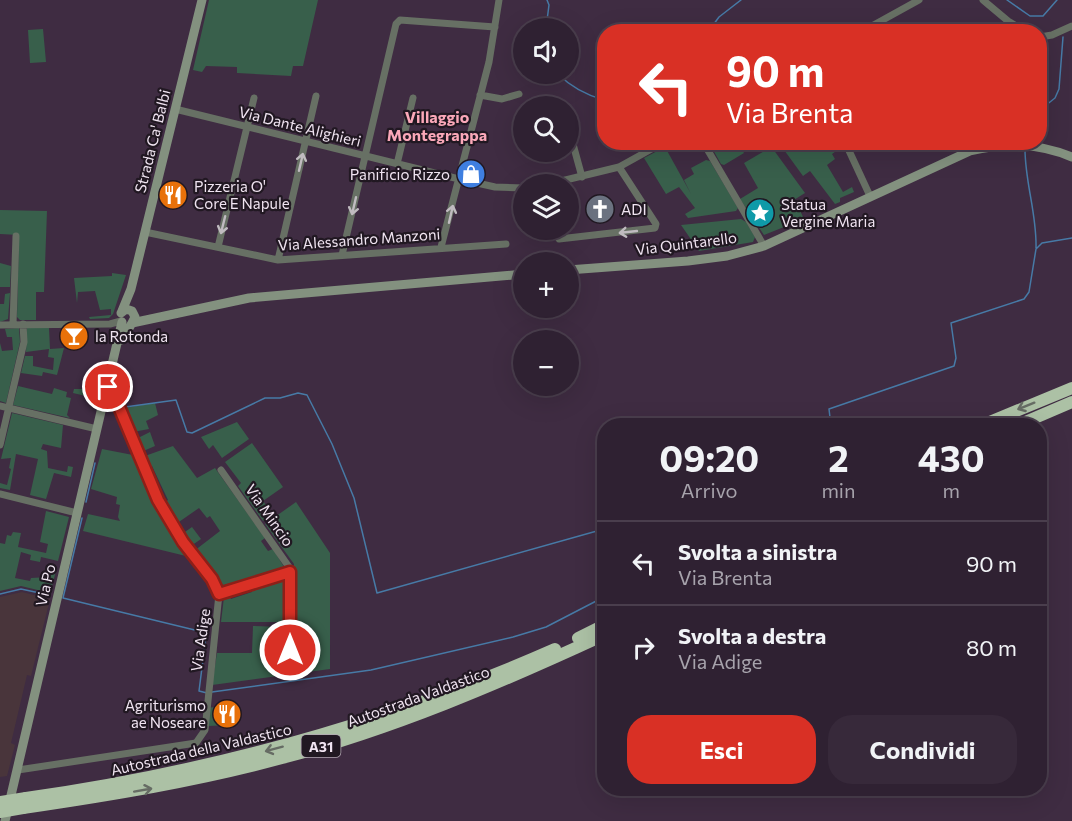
<!DOCTYPE html>
<html lang="it">
<head>
<meta charset="utf-8">
<style>
	:root { --surface:#2f2132; --page:#37293a; --text:#f1f3f6; --muted:#a7a3ac; --line:#4a3e4d; --accent:#d93025 }
	body { margin:0; font-family:Commissioner,sans-serif; background:var(--page); color:var(--text); height:100vh; display:flex; flex-direction:column; font-size:22px; white-space:nowrap }
	* { box-sizing:border-box; margin:0 }
	p { font-size:20px; color:var(--muted) }
	.icon { flex:none; width:33px; height:33px; fill:none; stroke:currentColor; stroke-width:2; stroke-linecap:round; stroke-linejoin:round }
	.map { position:relative; flex:1; overflow:hidden }
	.details { position:absolute; left:597px; top:418px; width:450px; height:378px; display:flex; flex-direction:column; background:var(--surface); border-radius:24px; box-shadow:0 6px 24px #0002,0 0 0 2px var(--line) }
	.details>* { flex:none }
	.banner { position:absolute; left:597px; top:24px; width:450px; height:126px; border-radius:24px; box-shadow:0 6px 24px #0002,0 0 0 2px var(--line); background:#d93025; color:#fff; overflow:hidden }
	.controls { position:absolute; left:513px; top:18px; display:grid; gap:12px }
	.controls a { display:grid; place-items:center; width:66px; height:66px; border-radius:50%; background:var(--surface); box-shadow:0 6px 24px #0002,0 0 0 2px var(--line); font-size:30px }
	.pin { position:absolute; display:grid; place-items:center; width:51px; height:51px; color:#fff; margin:-26px; border:3px solid #fff; border-radius:50%; box-shadow:0 2px 6px #0007 }
	.me { position:absolute; width:66px; margin:-33px; rotate:0deg; stroke-linejoin:round; filter:drop-shadow(0 0 4px #0008) }
	.turn { display:flex; align-items:center; gap:21px; height:126px; padding:0 30px; font-size:27px }
	.turn .icon { width:78px; height:78px; stroke-width:2.5 }
	.turn b { display:block; font-size:42px; line-height:51px }
	.eta { display:flex; justify-content:space-evenly; align-items:center; height:102px; text-align:center }
	.eta b { font-size:36px; font-weight:700; line-height:42px }
	.button { display:flex; gap:12px; margin-top:auto; padding:12px 30px }
	.button a { flex:1; height:69px; border-radius:24px; background:var(--accent); color:#fff; font-size:24px; font-weight:700; line-height:69px; text-align:center }
	.button a+a { background:var(--page); color:var(--text) }
	ul { padding:0; list-style:none }
	li { display:flex; align-items:center; gap:18px; height:84px; padding:0 30px; border-top:2px solid var(--line) }
	li div { flex:1 }
	li b { display:block; font-size:22px }
	li em { font-style:normal }
	.map>svg:first-child { display:block }
	.education { fill:#49353b }
	.green { fill:#385f4b }
	.lines { fill:none; stroke-linecap:round; stroke-linejoin:round }
	.stream { stroke:#477aa6; stroke-width:1.5 }
	.street { stroke:#677064; stroke-width:7 }
	.secondary { stroke:#83917f; stroke-width:9 }
	.highway { stroke:#acc1a5; stroke-width:12 }
	.highway-bridge { stroke:#acc1a5; stroke-width:12 }
	.oneway { stroke:#c0bbc0 }
	.oneway2 { stroke:#666c64 }
	.route-casing { stroke:#8d1f18; stroke-width:15 }
	.route { stroke:#d93025; stroke-width:10 }
	.labels { text-anchor:middle; dominant-baseline:central; stroke-width:4.5; stroke-linejoin:round; paint-order:stroke }
	.shield { fill:#211822; stroke:#b2a7b3; stroke-width:1.5 }
	.shield-label { font-size:14px; font-weight:bold; fill:#f0e4f1 }
	.street-label { font-size:15px; fill:#f0e4f1; stroke:#211822 }
	.poi-label { font-size:15px; fill:#f0e4f1; stroke:#211822; text-anchor:start }
	.neighbourhood-label { font-size:16px; font-weight:bold; fill:#fba8b9; stroke:#211822 }
</style>
</head>
<body>
<div class="map">
<svg width="1072" height="821" viewBox="0 0 1072 821">
	<rect width="100%" height="100%" fill="#3f2c42"/>
	<path class="education" d="M22,592L50,599L31,676L27,675L11,743L15,745L7,776L0,777V597Z"/>
	<path class="green" d="M209,0H318L303,66H293L291,76L237,73V67L206,66L202,72L193,70Z
		M43,29L46,62L30,63L28,30Z
		M722,143H738L744,153L724,165L721,164L712,148Z
		M779,143H835L839,149L832,154L835,159L827,165L843,192L852,187L854,192L840,198V202L835,204L810,171L803,176Z
		M665,147L691,194L684,180L694,174L691,168L706,160L710,161L738,208L736,211L688,218L685,214L695,208L679,187L666,194L644,158Z
		M768,149H773L805,193L789,203L796,202L804,219L764,235L740,199L758,188L744,163Z
		M0,210L47,211L44,292H36V320H20L17,317L19,235L0,234Z
		M741,219L746,222L755,237L753,242L699,251L681,225Z
		M0,263L11,266L10,287H0Z
		M112,273L126,275L113,314L109,318L90,319L89,317L111,315V309L100,310L95,291L78,292L77,303L74,278L112,276Z
		M10,293L8,319L0,322V304H4L5,294Z
		M27,327L49,328L50,349L64,348L57,375L43,372L42,376L21,373L25,356H33V366L53,370L54,358L48,357L49,349L26,352Z
		M19,328L20,342L6,403L0,401V343L2,351L13,350L12,337H7L5,329Z
		M88,375L95,377L90,397L73,393L74,389H84Z
		M18,386L52,394L54,388L67,392L66,397L71,398L67,415L70,418L13,405Z
		M155,403L158,415L146,421L149,429L133,432L124,408Z
		M12,413L63,425L61,448L43,444L41,449L47,451L48,468L67,472L68,466L73,467L71,477L54,473L46,499L30,495L38,459L16,454L10,490L0,488V483L7,485L11,469L9,468L11,458L1,459Z
		M237,422L249,439L222,458L213,445L209,449L201,437Z
		M150,432L155,446L141,452L136,439Z
		M252,443L283,487L263,501L273,514L263,521L238,486L241,483L225,462Z
		M173,446L197,478L215,468L265,538L261,541L268,551L273,549L284,567L221,589L215,576L194,551L220,531L210,516L207,518L199,508L176,524L164,503L168,500L152,466L147,468L142,457Z
		M102,449L133,455L152,500L186,556L83,531L88,514L120,521L118,517L120,505L116,504L117,497L91,489Z
		M296,502L330,553V669L212,685L217,653H252L253,626L281,627V653L294,654V645L312,646V641H294V564L265,524Z
		M46,511L69,517L58,561L41,557L40,562L30,560L31,555L21,552L15,578L30,581L31,578L50,577L51,570L56,571L50,593L21,586L0,591V543L5,544L7,535L11,536L13,532L21,533L18,547L46,553L48,544L40,542Z
		M192,527L201,539L191,546L182,534Z
		M284,577L286,622H221L224,597L229,595L231,599L252,592V587Z
		M221,706L223,721H228V725L209,726L208,708Z"/>
	<g class="lines">
		<path class="stream" d="M1007,0L1030,16H1043L1057,0
			M546,28L549,5L547,0
			M708,32L719,17L741,0
			M558,74C572,88 586,95 604,100
			M1040,110L1055,98L1059,89L1063,37
			M1025,149C1025,183 1037,214 1036,248
			M125,407L176,400L187,432L192,433L265,398H280L298,393L307,395L332,444L354,498L377,593L604,529
			M831,426L829,409L954,366L956,358L951,323L1024,299L1029,292L1036,249L1042,243L1072,238
			M86,502L95,463
			M82,518L63,598L203,632L206,636L199,691L207,693
			M0,594L21,589L49,595
			M212,692L371,670L513,637L546,627L604,597"/>
		<path class="street" d="M983,0L1008,21L1026,32
			M861,32L919,0
			M1040,37L1052,35L1072,26
			M480,95L502,99L519,94
			M560,104L561,106
			M175,109L459,179L495,187L524,188
			M568,126L582,177
			M703,142L764,246
			M845,142L870,196
			M869,142L871,147
			M397,164L413,98
			M549,184L619,167L664,142
			M553,230L559,239L655,228L656,224L619,167
			M145,232L278,260L506,244
			M218,247L254,98
			M441,247L489,62L499,0
			M342,255L396,24L400,20L495,27
			M278,260L316,96
			M13,324L16,236
			M0,325L110,324L121,321
			M0,406L97,429
			M0,445L24,342L23,324
			M221,470L289,567L290,650
			M0,494L77,513
			M219,594L290,572
			M18,770L196,743L205,730L219,594L212,579L183,542L158,500L117,402L108,387"/>
		<path class="secondary" d="M568,270L688,261L727,256L764,246L970,151C1006,142 1038,143 1072,157
			M122,311L131,289L202,0
			M121,313L126,309L132,311L135,317L132,323
			M122,340L132,323L249,298L524,274
			M5,821L122,322"/>
		<path class="highway" d="M980,426L1072,388
			M1016,426L1072,402
			M578,638L604,625
			M26,798C210,772 385,724 555,649
			M23,808C111,795 197,781 282,758C393,729 500,683 604,635"/>
		<path class="highway-bridge" d="M0,802L26,798
			M0,812L23,808"/>
	</g>
	<defs><path id="oneway-shaft" d="M-6 0H5M1.5-3L5.5 0L1.5 3" fill="none" stroke-width="1.6" stroke-linecap="round" stroke-linejoin="round" transform="scale(1.5)"/></defs>
	<g class="oneway">
		<use href="#oneway-shaft" transform="translate(301 162) rotate(-77)"/>
		<use href="#oneway-shaft" transform="translate(354 206) rotate(103)"/>
		<use href="#oneway-shaft" transform="translate(451 214) rotate(-77)"/>
		<use href="#oneway-shaft" transform="translate(223 225) rotate(104)"/>
		<use href="#oneway-shaft" transform="translate(628 232) rotate(174)"/>
	</g>
	<g class="oneway2">
		<use href="#oneway-shaft" transform="translate(1026 406) rotate(158)"/>
		<use href="#oneway-shaft" transform="translate(274 749) rotate(165)"/>
		<use href="#oneway-shaft" transform="translate(143 790) rotate(-10)"/>
	</g>
	<g class="lines">
		<g class="route-casing">
			<path id="route" d="M108,387L117,402L158,500L183,542L212,579L219,594L290,572V650"/>
		</g>
		<use href="#route" class="route"/>
	</g>
	<defs>
		<g id="shop-disc" transform="scale(1.5)"><circle r="9.5" fill="#3f7fe0" stroke="#211822"/><path d="M-5-2.5h2.3a2.7 3.5 0 0 1 5.4 0H5L5.5 6h-11ZM-1.5-2.5h3a1.5 2.3 0 0 0-3 0Z" fill="#fff"/></g>
		<g id="restaurant-disc" transform="scale(1.5)"><circle r="9.5" fill="#e8710a" stroke="#211822"/><path d="M-5-6h1v4h1v-4h1v4h1v-4h1v5L-1.5 .5V6h-2V.5L-5-1ZM5-6V6H3V1.5H1.5Q1.5-4 5-6Z" fill="#fff"/></g>
		<g id="church-disc" transform="scale(1.5)"><circle r="9.5" fill="#6b7280" stroke="#211822"/><path d="M-1.2-6h2.4v3.5h3.3v2.4h-3.3V6h-2.4V-.1h-3.3v-2.4h3.3Z" fill="#fff"/></g>
		<g id="sight-disc" transform="scale(1.5)"><circle r="9.5" fill="#0f9aa8" stroke="#211822"/><path d="M0-6L1.8-2.2L6-1.7L2.9 1.2L3.7 5.4L0 3.3L-3.7 5.4L-2.9 1.2L-6-1.7L-1.8-2.2Z" fill="#fff"/></g>
		<g id="bar-disc" transform="scale(1.5)"><circle r="9.5" fill="#e8710a" stroke="#211822"/><path d="M-6-5H6L.8 .8V4.5H3.5V6h-7V4.5H-.8V.8Z" fill="#fff"/></g>
	</defs>
	<g fill-rule="evenodd">
		<use href="#shop-disc" x="471" y="174"/>
		<use href="#restaurant-disc" x="173" y="195"/>
		<use href="#church-disc" x="600" y="209"/>
		<use href="#sight-disc" x="760" y="213"/>
		<use href="#bar-disc" x="74" y="336"/>
		<use href="#restaurant-disc" x="227" y="714"/>
	</g>
	<g class="labels">
		<rect class="shield" x="301.5" y="735" width="39" height="22" rx="4.5"/>
		<g class="shield-label">
			<text x="321" y="746">A31</text>
		</g>
		<g class="street-label">
			<text transform="translate(300 126) rotate(14)">Via Dante Alighieri</text>
			<text transform="translate(152 141) rotate(-76)">Strada Ca' Balbi</text>
			<text transform="translate(359 239) rotate(-4)">Via Alessandro Manzoni</text>
			<text transform="translate(686 243) rotate(-7)">Via Quintarello</text>
			<text transform="translate(270 515) rotate(55)">Via Mincio</text>
			<text transform="translate(45 585) rotate(-77)">Via Po</text>
			<text transform="translate(200 640) rotate(-82)">Via Adige</text>
			<text transform="translate(418 696) rotate(-20)">Autostrada Valdastico</text>
			<text transform="translate(201 749) rotate(-13)">Autostrada della Valdastico</text>
		</g>
		<g class="poi-label">
			<text x="450" y="174" text-anchor="end">Panificio Rizzo</text>
			<text x="194" y="186">Pizzeria O'<tspan x="194" dy="17">Core E Napule</tspan></text>
			<text x="781" y="204">Statua<tspan x="781" dy="17">Vergine Maria</tspan></text>
			<text x="621" y="209">ADI</text>
			<text x="95" y="336">la Rotonda</text>
			<text x="206" y="705" text-anchor="end">Agriturismo<tspan x="206" dy="17">ae Noseare</tspan></text>
		</g>
		<g class="neighbourhood-label">
			<text x="437" y="116">Villaggio<tspan x="437" dy="18">Montegrappa</tspan></text>
		</g>
	</g>
</svg>
<div class="controls">
<a><svg class="icon" aria-label="sound" viewBox="0 0 24 24"><path d="M4 9h4l5-4v14l-5-4H4zM17 9q2 3 0 6"/></svg></a>
<a><svg class="icon" aria-label="search" viewBox="0 0 24 24"><circle cx="10" cy="10" r="6"/><path d="M15 15l6 6"/></svg></a>
<a><svg class="icon" aria-label="layers" viewBox="0 0 24 24"><path d="M12 4l9 5-9 5-9-5zM3 14l9 5 9-5"/></svg></a>
<a>+</a>
<a>−</a>
</div>
<div class="pin" style="left:108px;top:387px;background:#d93025"><svg class="icon" aria-label="arrive" viewBox="0 0 24 24"><path d="M6 21V4h12l-3 4 3 4H6"/></svg></div>
<svg class="me" style="left:290px;top:650px" viewBox="-20 -20 40 40"><circle r="17" fill="#d93025" stroke="#fff" stroke-width="3"/><path d="M0-11L8 9 0 5-8 9z" fill="#fff"/></svg>
<div class="banner">
<div class="turn"><svg class="icon" aria-label="left" viewBox="0 0 24 24"><path d="M17 20v-9H6M10 6l-5 5 5 5"/></svg><div><b>90 m</b>Via Brenta</div></div>
</div>
<section class="details">
<div class="eta">
<div><b>09:20</b><p>Arrivo</p></div>
<div><b>2</b><p>min</p></div>
<div><b>430</b><p>m</p></div>
</div>
<ul>
<li><svg class="icon" aria-label="left" viewBox="0 0 24 24"><path d="M17 20v-9H6M10 6l-5 5 5 5"/></svg><div><b>Svolta a sinistra</b><p>Via Brenta</p></div><em>90 m</em></li>
<li><svg class="icon" aria-label="right" viewBox="0 0 24 24"><path d="M7 20v-9h11M14 6l5 5-5 5"/></svg><div><b>Svolta a destra</b><p>Via Adige</p></div><em>80 m</em></li>
</ul>
<div class="button"><a>Esci</a><a>Condividi</a></div>
</section>
</div>
</body>
</html>
